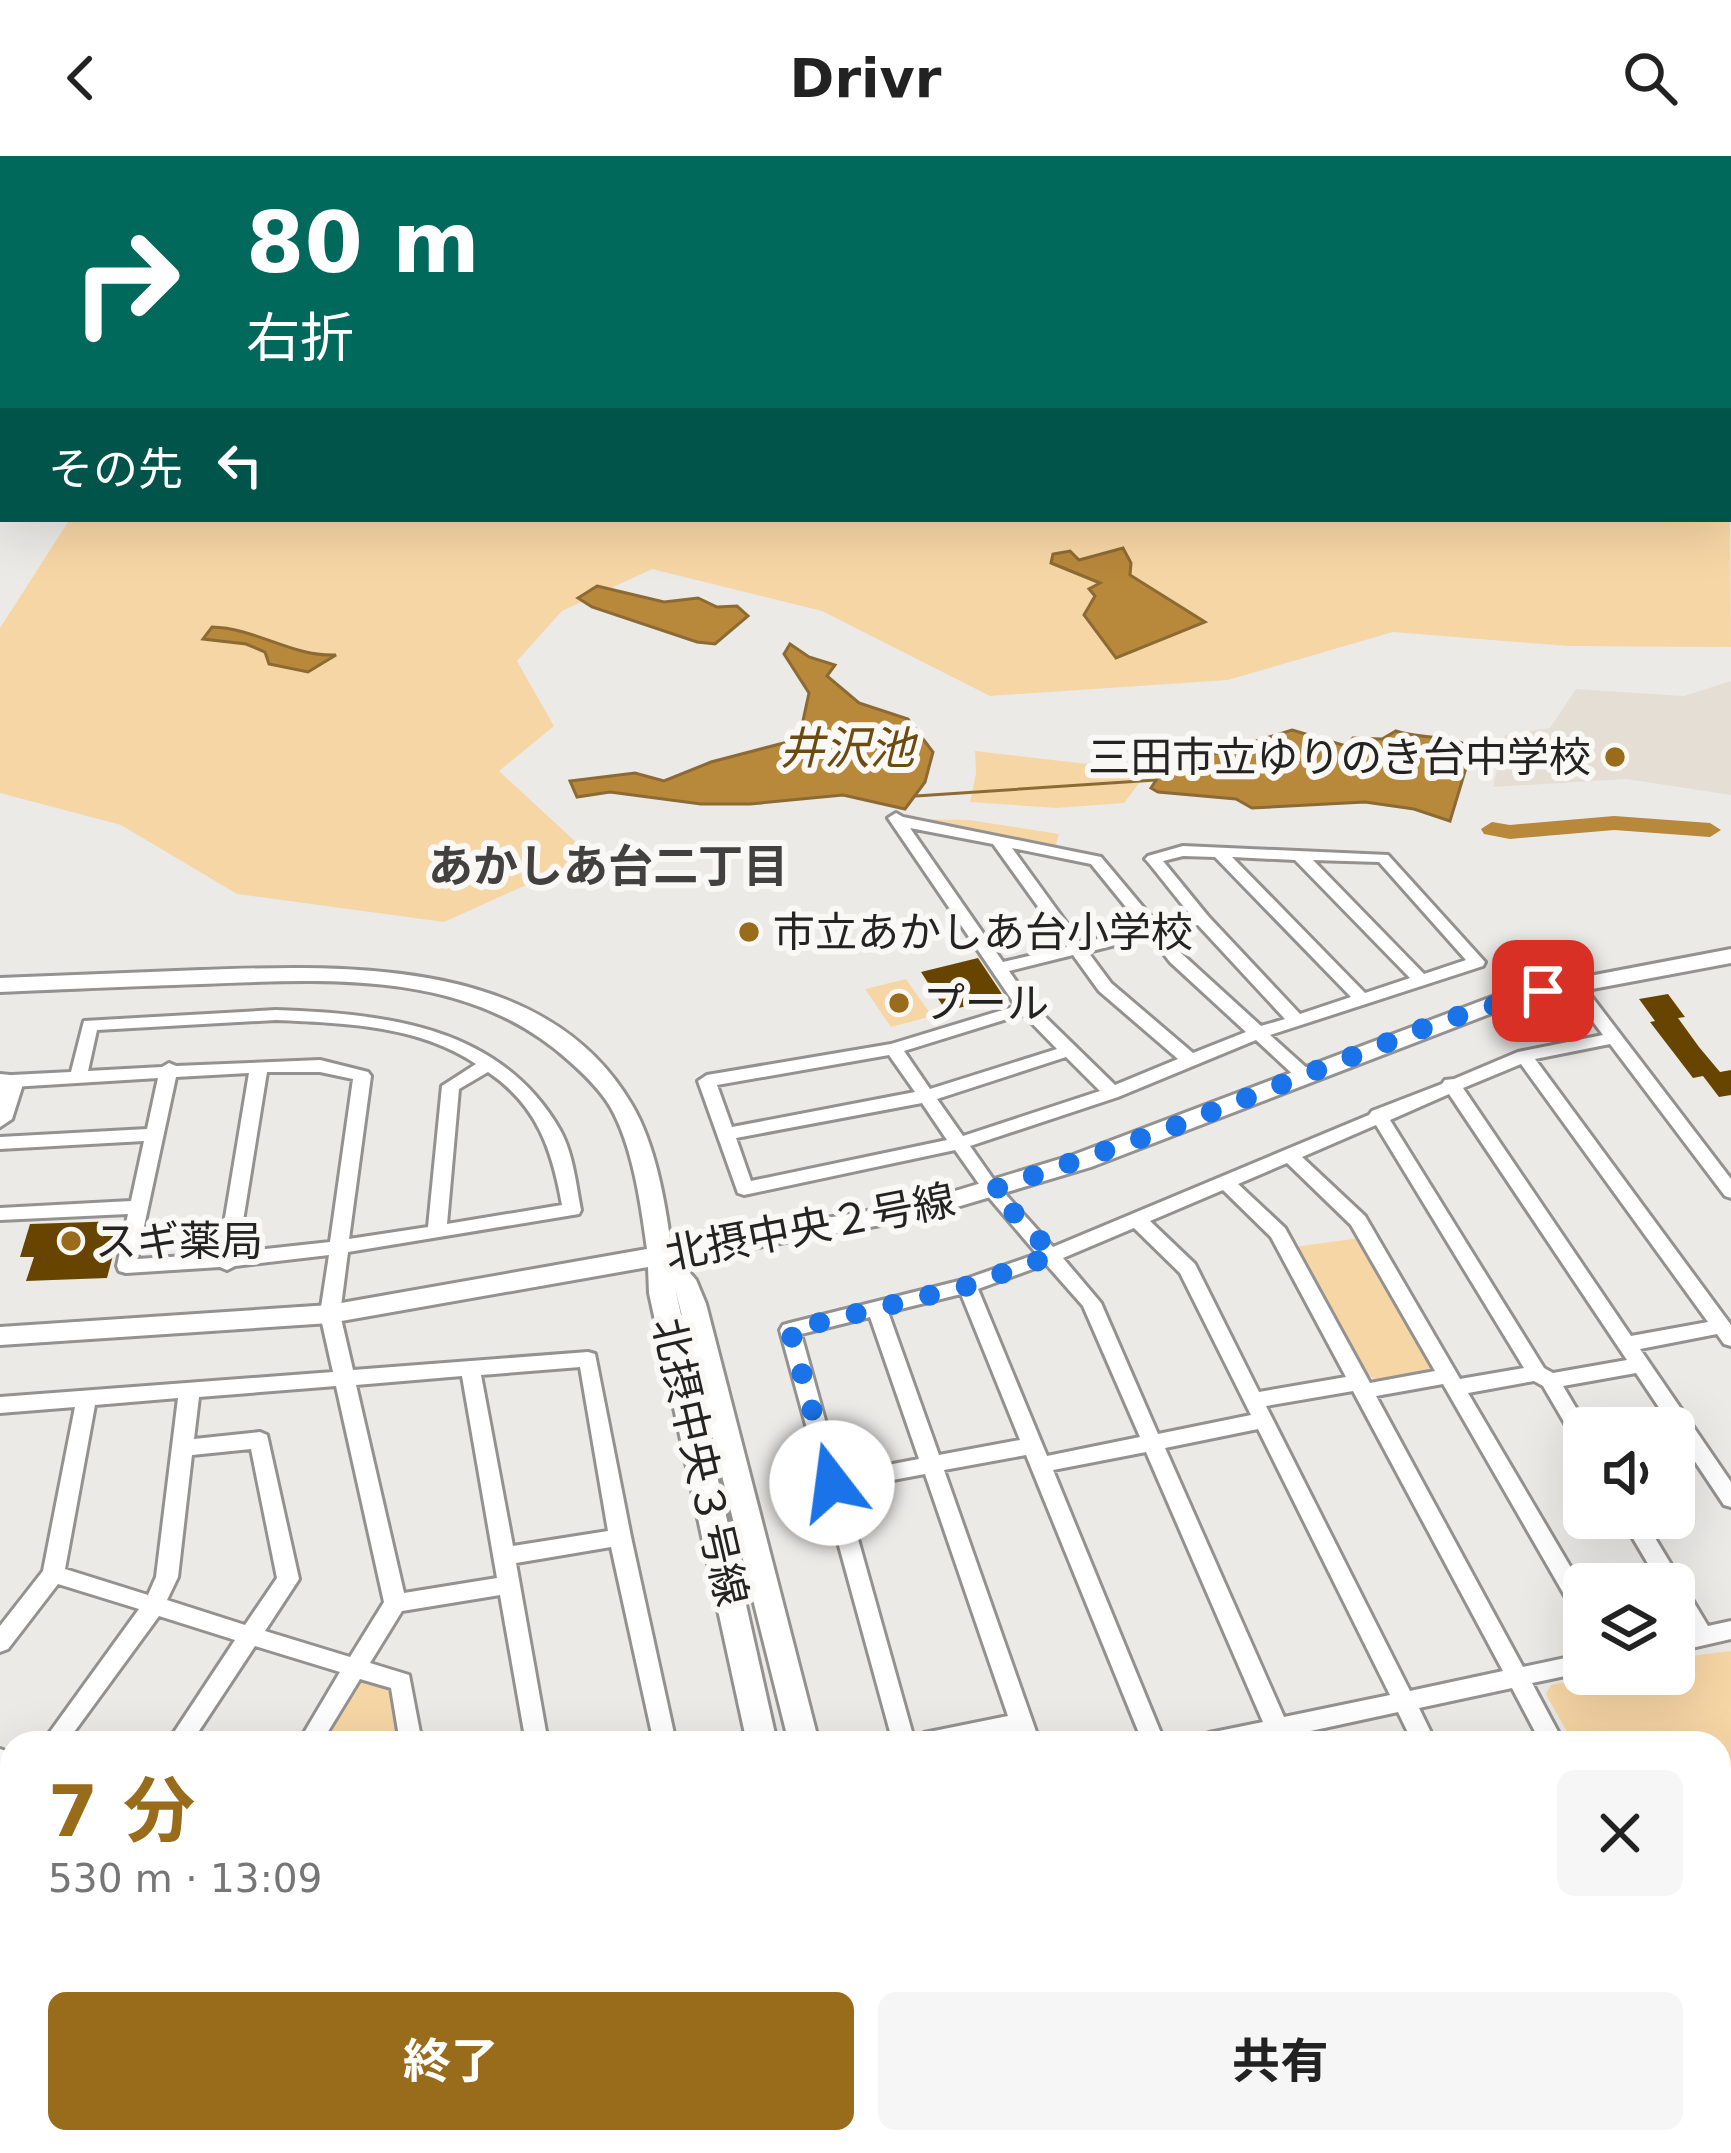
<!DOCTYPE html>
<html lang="ja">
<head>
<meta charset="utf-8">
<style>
	:root { --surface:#fff; --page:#f6f6f6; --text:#222; --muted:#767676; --accent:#996c1b }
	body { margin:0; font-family:"DejaVu Sans","Noto Sans JP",sans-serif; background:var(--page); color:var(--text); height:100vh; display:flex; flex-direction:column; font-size:45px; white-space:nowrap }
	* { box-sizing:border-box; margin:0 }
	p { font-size:39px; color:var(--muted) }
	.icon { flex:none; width:66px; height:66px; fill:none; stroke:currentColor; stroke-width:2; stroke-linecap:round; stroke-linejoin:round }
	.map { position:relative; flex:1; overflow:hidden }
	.details { position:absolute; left:0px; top:1575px; width:1731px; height:423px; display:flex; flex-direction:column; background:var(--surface); border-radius:36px 36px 0 0; box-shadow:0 12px 48px #0002 }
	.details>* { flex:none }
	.guide { position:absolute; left:0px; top:0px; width:1731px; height:366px; box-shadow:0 12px 48px #0002; background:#00695c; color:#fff; overflow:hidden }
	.buttons { position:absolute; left:1563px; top:1251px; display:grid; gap:24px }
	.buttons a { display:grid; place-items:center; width:132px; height:132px; border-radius:18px; background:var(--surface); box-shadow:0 12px 48px #0002; font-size:60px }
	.pin { position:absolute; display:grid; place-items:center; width:102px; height:102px; color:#fff; margin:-51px; border-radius:24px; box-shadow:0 6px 18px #0006 }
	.me { position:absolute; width:132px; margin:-66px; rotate:345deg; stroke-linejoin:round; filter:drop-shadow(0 0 9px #0008) }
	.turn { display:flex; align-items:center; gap:42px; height:252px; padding:0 48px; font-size:54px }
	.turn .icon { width:156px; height:156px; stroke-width:2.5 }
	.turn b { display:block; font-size:84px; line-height:102px }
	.then { display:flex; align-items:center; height:114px; padding:0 48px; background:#0003; gap:24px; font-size:45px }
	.round { display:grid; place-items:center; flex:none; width:126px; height:126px; border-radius:18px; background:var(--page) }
	.head { display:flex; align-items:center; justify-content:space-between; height:204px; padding:0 48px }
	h1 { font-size:72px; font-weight:700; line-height:90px; color:var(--accent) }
	.action { display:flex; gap:24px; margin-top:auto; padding:24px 48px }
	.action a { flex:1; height:138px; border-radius:18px; background:var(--accent); color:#fff; font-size:48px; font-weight:700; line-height:138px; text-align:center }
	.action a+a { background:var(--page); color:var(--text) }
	header { display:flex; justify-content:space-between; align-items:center; height:156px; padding:0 48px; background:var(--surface); font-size:54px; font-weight:700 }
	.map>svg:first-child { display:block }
	.built { fill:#e5ded5 }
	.green { fill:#f7d6a5 }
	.water { fill:#b8883b; stroke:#8c6a34; stroke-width:3 }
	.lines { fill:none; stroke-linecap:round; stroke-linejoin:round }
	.stream { stroke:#8c6a34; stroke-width:3 }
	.river { fill:#b8883b; fill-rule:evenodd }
	.building { fill:#674500 }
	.minor-casing { stroke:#949290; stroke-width:6 }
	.tertiary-casing { stroke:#949290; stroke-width:6 }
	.secondary-casing { stroke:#949290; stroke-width:6 }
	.minor { fill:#fff; fill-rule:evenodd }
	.tertiary { fill:#fff; fill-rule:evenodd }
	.secondary { fill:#ebd9b2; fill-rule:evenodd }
	.route { stroke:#1a73e8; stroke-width:21; stroke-dasharray:0 37.8 }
	.poi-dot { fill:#996c1b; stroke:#f9f8f5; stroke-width:4.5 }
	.labels { text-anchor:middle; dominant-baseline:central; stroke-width:12; stroke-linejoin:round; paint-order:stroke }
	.poi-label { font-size:42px; fill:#242322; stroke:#f9f8f5; text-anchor:start }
	.street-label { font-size:42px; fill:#242322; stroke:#f9f8f5 }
	.water-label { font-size:45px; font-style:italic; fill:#6c4b10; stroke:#f9f8f5 }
	.neighbourhood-label { font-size:45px; font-weight:bold; fill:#42413f; stroke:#f9f8f5 }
</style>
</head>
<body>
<header><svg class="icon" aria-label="back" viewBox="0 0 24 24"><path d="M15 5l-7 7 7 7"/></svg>Drivr<svg class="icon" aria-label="search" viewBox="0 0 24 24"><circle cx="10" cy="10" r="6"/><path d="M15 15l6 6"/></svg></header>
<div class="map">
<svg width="1731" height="1997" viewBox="0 0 1731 1997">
	<rect width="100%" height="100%" fill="#eceae7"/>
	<path class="built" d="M1731,525V639L1626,623L1493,631L1505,579L1550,572L1576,533L1684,540Z"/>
	<path class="green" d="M512,0H1194L1261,3H521Z
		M1728,67L1731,491L1568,490L1393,476L1228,524L990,540L822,455L652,413L562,455L517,505L554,570L499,615L591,700L444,766L237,738L121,669L0,637V472L70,363H1728Z
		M975,595L1148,615L1124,647L1056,652L970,646L976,618Z
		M905,663L969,664L1059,678L1055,692Z
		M906,823L932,860L891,871L865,833Z
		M1367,1081L1438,1205L1432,1215L1379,1225L1362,1216L1294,1091Z
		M1731,1495V1875L1719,1853V1587H1573L1546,1538L1551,1529L1602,1518H1674V1502Z
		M361,1523L394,1531L400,1587H320Z"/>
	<path class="water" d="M1123,392L1131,407L1130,419L1205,466L1116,502L1084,459L1095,440L1089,433L1100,427L1051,407L1053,398L1070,395L1079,404Z
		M597,430L664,446L698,442L717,451L737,450L748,460L715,488L697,486L592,451L578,442Z
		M212,471C256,472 292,501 336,499L308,516L269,508L265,496L246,488L203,483Z
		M790,488L809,501L835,509L827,520L859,547L908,563L933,596L925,626L905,653L843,639L750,648H701L610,636L577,641L570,625L635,617L664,625L711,606L799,583L809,537L784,498Z
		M1292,574L1346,590L1353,582L1382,583L1396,575C1423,584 1447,577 1472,592L1450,665L1414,653L1365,646L1252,652L1236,643L1158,636L1151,632L1166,609H1205L1211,599Z"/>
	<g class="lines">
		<path class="stream" d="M916,640L1156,624"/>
		<path class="river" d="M1614,660L1710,667L1721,674L1710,681L1614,674L1510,683L1484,678L1481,673L1492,666L1510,669Z"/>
	</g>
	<path class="building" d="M978,802L1004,841L946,855L921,816Z
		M1668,838L1685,861L1678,862L1699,891L1720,916L1731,914V939L1719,941L1703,920L1693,922L1650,866L1655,865L1639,843Z
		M122,1065L107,1122L26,1125L34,1101H20L30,1068Z"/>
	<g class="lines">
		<g class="minor-casing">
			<path id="minor" d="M1728,43H1731V49H1728Z
				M1731,113V119L1728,120V114Z
				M896,657L903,661L1101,701L1158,769L1192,761L1148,706L1145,703L1148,700L1183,690L1388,699L1485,806L1483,810L1270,879L1310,915L1313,919L1310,923H1298L1256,884L1118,941L970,990L998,1030L1053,1091L1369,959L1372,955L1442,928L1445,924L1454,923L1518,896L1603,879L1565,828L1573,823L1579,824L1731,1023V1042L1725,1040L1610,888L1535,903L1731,1169V1190L1724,1188L1717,1178L1640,1193L1731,1326V1351L1724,1349L1636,1217L1563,1230L1588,1272H1584V1291L1577,1288L1543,1230L1534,1225L1468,1237L1584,1434V1462L1576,1459L1443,1228L1376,1240L1523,1511L1584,1498V1516L1532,1527L1564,1587H1541L1512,1532L1419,1552L1436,1587H1413L1398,1556L1292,1579L1295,1587H1273L1271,1583L1255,1587H1198L1201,1580L1209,1577L1263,1566L1146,1296L1053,1314L1165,1587H1143L1026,1299L944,1314L1040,1587H1018L1014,1578L972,1587H893L780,1174L783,1169L790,1167L963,1124L1037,1098L986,1038L955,994L744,1039L738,1037L698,925L707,919L891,888L1016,850L888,662ZM910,672L993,688L1067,791L1003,806ZM1012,692L1091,708L1143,772L1081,787ZM1183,700L1215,701L1351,841L1300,858L1208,760L1163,705ZM1232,701L1295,704L1410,822L1365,837ZM1313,704L1379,706L1466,804L1424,818ZM1198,769L1285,863L1261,870L1182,798L1164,777ZM1150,780L1170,806L1246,876L1193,897L1111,827L1088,796ZM1073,799L1099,835L1178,903L1115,929L1032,848L1009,815ZM1023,858L1057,893L930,933L904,895ZM889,899L915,936L732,971L717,929ZM1066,901L1100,935L963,980L937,943ZM1521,908L1708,1166L1631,1180L1463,932ZM1449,938L1627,1204L1553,1217L1544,1212L1390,964ZM922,947L947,984L751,1025L736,982ZM1376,969L1524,1212L1460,1223L1365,1060L1302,1001ZM1287,1007L1351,1069L1435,1215L1370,1227L1285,1072L1238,1028ZM1223,1034L1271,1081L1346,1221L1259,1236L1195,1108L1150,1065ZM1134,1072L1180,1117L1251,1259L1158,1278L1101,1147L1063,1102ZM1046,1108L1083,1150L1140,1281L1047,1300L978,1133ZM961,1138L1020,1284L939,1299L888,1156ZM870,1161L919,1303L840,1318L801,1178ZM1353,1235L1503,1515L1410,1535L1266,1250ZM1258,1273L1390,1539L1284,1561L1165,1292ZM925,1318L1008,1560L924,1577L914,1583L844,1333Z
				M276,854C384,858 500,869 560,974C573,997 576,1028 581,1054L579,1058L348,1096L340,1158L353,1214L588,1196L595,1198L631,1381L676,1587H654L611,1391L516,1407L548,1587H526L500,1439L402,1455L370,1507L409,1519L422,1587H400L391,1532L360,1523L321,1587H298L340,1516L255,1490L191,1587H167L235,1484L159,1460L66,1587H42L139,1453L58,1428L8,1493L0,1496V1470L43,1415L75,1251L0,1257V1241L333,1216L320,1158L329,1099L235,1110L227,1114L220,1111L126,1117L119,1115L117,1110L128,1058L0,1064V1052L131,1045L144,985L0,993V981L147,973L158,922L12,931L3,925L12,919L71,916L84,865ZM276,864C344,867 418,869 476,908L442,930L428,1071L349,1083L371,920L368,916L320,904L176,910L169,907L162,911L88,915L97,874ZM267,916H320L353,923L330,1086L238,1096ZM488,916C537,949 552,993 562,1049L447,1068L459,933ZM249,917L219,1098L137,1103L176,921ZM580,1211L608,1375L513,1390L481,1219ZM462,1220L497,1422L404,1437L356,1229ZM336,1230L384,1446L350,1501L265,1475L299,1423L267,1279L260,1276L194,1283L199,1241ZM178,1242L156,1421L148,1439L65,1413L95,1249ZM251,1293L277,1422L245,1469L167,1444L178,1421L192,1299Z
				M1621,1362H1643L1708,1470L1731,1465V1483L1674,1496V1478L1687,1475L1674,1452V1428H1660Z
				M12,1630V1658L0,1665V1637Z
				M12,1808V1841L0,1849V1816Z
				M1719,1882L1728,1885L1731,1891V1928L1722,1925L1719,1919Z
				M18,1986H47L42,1997H13Z
				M188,1986H217L212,1997H183Z
				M323,1986H349L346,1997H320Z
				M384,1986H410L411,1997H385Z
				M509,1986H535L536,1997H510Z
				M591,1986H656L657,1988L653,1997H583L587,1988Z
				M1003,1986H1029L1030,1997H1004Z
				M1160,1986H1186L1190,1997H1164Z
				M1301,1986H1327L1331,1997H1305Z
				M1437,1986H1497L1493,1995L1489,1997H1429L1433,1988Z
				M1607,1986H1634L1639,1997H1612Z"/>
		</g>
		<g class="tertiary-casing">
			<path id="tertiary" d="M1731,793V807L1518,847L1091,1011L920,1062L680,1105L696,1124L706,1148L819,1587H789L675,1132L777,1587H747L649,1137L648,1111L330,1167L0,1189V1171L330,1149L647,1093C641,1049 633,991 611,952C600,933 584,918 568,904C467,813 328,823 202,828C134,830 67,833 0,836V822C67,819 134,817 201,814C348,809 546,801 632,949C655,988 665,1044 671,1089L919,1046L1073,999L1505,836Z
				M0,918L20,920L24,925L12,963L0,971Z
				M0,1593L12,1597V1623L0,1619Z
				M788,1986H824L823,1997H787Z
				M827,1986H863V1997H827Z"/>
		</g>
		<g class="secondary-casing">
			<path id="secondary" d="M0,34H3V42H0Z"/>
		</g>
		<use href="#minor" class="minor"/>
		<use href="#tertiary" class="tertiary"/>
		<use href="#secondary" class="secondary"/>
	</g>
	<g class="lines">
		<path class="route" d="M832,1327L790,1174L967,1130L1054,1099L992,1034L1168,973L1442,865L1543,835"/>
	</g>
	<g class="poi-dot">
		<circle cx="1615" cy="601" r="12"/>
		<circle cx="749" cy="776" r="12"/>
		<circle cx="899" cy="847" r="12"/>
		<circle cx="71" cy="1085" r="12"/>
	</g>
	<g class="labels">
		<g class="poi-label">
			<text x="1591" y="601" text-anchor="end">三田市立ゆりのき台中学校</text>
			<text x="773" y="776">市立あかしあ台小学校</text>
			<text x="923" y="847">プール</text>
			<text x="95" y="1085">スギ薬局</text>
		</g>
		<g class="street-label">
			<text transform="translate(810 1071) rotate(-11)">北摂中央２号線</text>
			<text transform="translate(700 1306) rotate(77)">北摂中央３号線</text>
		</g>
		<g class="water-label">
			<text x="847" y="592">井沢池</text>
		</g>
		<g class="neighbourhood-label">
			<text x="608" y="710">あかしあ台二丁目</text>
		</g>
	</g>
</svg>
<div class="buttons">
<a><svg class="icon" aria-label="sound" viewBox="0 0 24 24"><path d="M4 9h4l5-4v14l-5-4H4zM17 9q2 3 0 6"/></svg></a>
<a><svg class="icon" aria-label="layers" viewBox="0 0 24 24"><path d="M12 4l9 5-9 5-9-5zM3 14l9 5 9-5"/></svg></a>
</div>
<div class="pin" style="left:1543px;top:835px;background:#d93025"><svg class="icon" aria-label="arrive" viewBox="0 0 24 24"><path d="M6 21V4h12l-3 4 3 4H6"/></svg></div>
<svg class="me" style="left:832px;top:1327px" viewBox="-20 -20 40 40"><circle r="19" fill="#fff"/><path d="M0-13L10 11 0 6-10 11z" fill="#1a73e8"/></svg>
<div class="guide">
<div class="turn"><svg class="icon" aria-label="right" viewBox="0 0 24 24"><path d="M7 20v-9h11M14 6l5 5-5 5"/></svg><div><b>80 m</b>右折</div></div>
<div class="then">その先<svg class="icon" aria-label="left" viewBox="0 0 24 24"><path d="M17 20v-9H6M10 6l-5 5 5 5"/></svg></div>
</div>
<section class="details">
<div class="head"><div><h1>7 分</h1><p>530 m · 13:09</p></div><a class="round"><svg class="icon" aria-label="close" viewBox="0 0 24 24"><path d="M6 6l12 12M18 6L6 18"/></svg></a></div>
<div class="action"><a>終了</a><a>共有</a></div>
</section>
</div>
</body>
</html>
